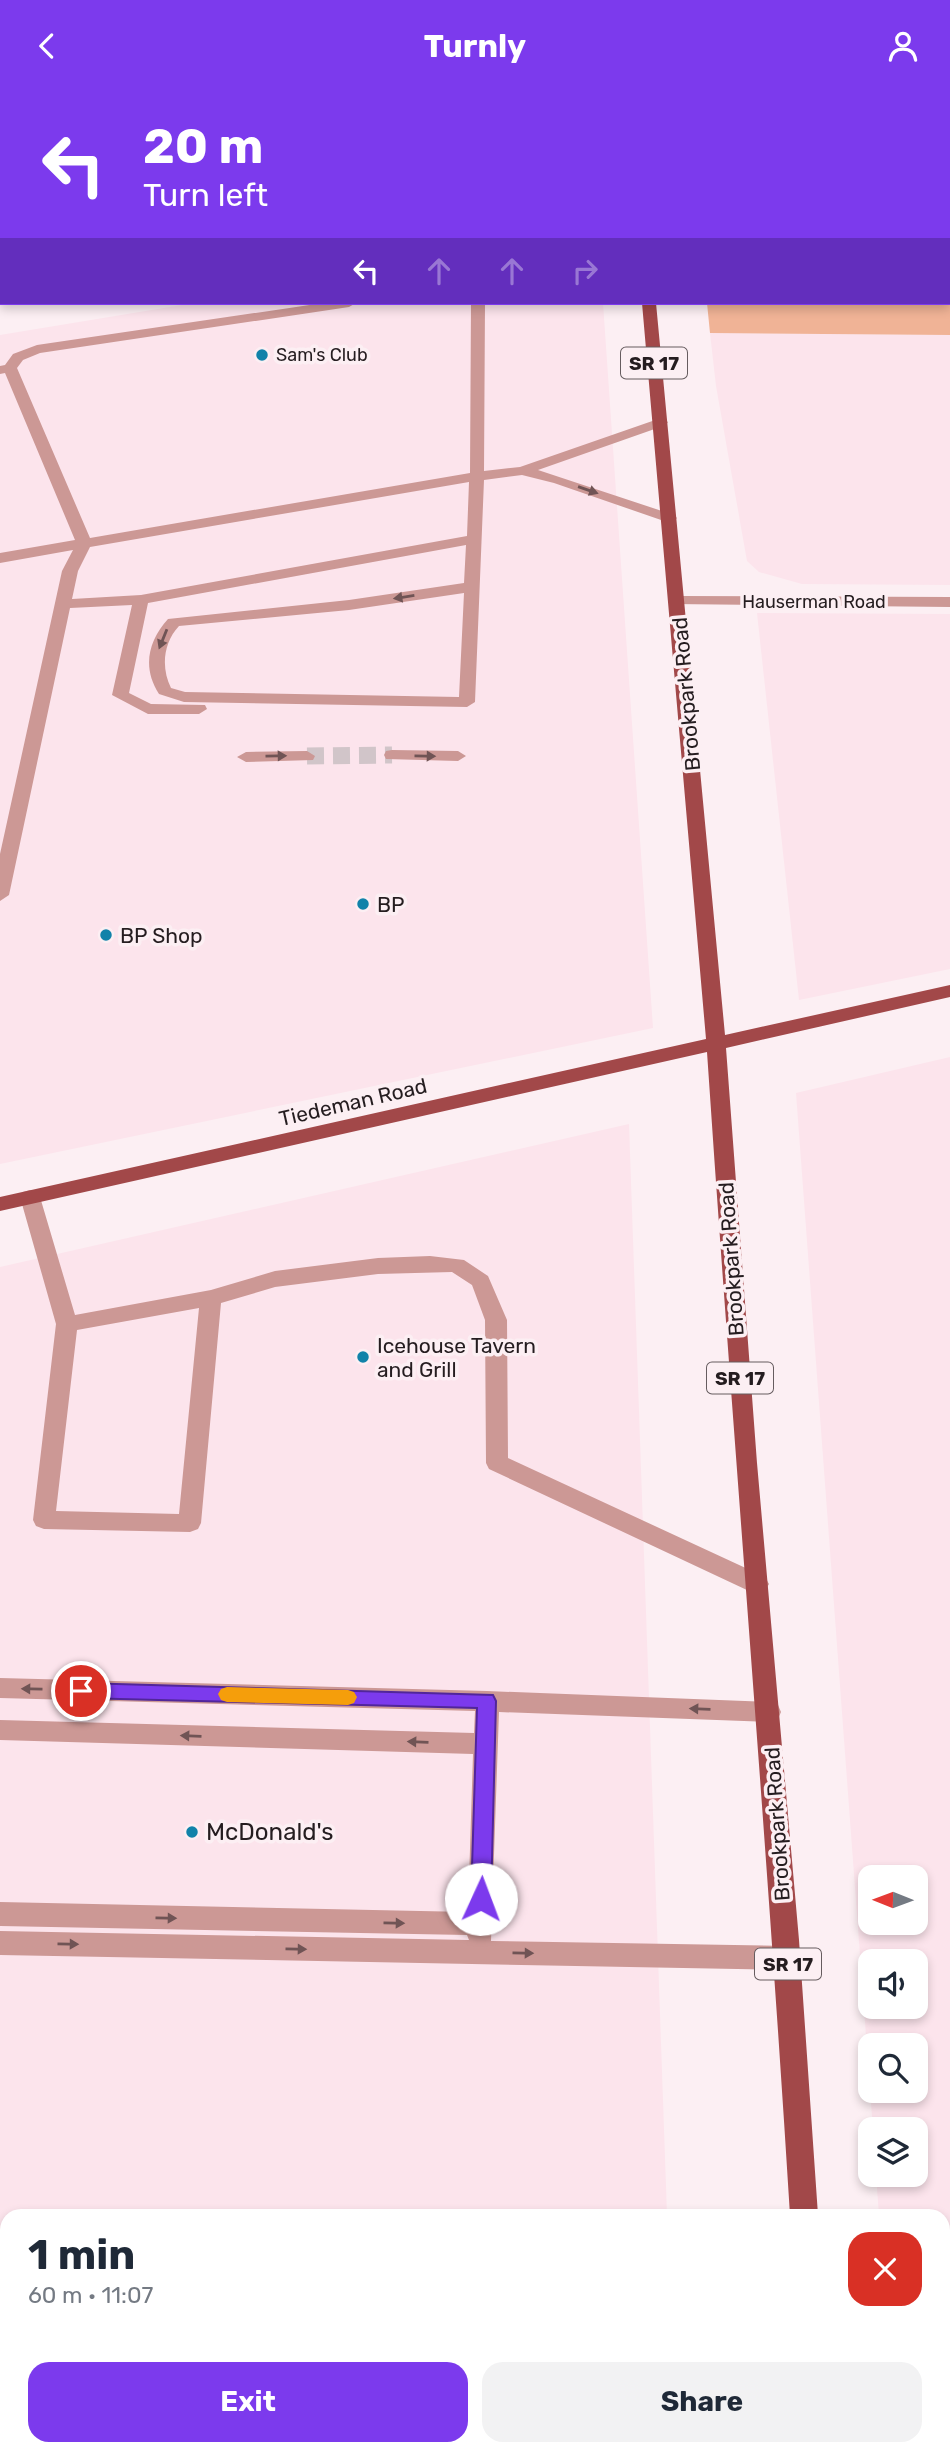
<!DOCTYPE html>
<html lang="en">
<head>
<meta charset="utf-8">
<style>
	:root { --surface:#fff; --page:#f2f2f3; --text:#1f2937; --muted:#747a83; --accent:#7c3aed }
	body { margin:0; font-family:Rubik,sans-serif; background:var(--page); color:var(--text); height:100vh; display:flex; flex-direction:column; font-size:26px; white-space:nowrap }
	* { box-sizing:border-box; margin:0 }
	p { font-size:23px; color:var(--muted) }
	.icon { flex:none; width:38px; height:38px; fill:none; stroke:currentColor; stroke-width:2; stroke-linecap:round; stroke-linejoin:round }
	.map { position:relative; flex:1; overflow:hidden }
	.details { position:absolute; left:0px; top:2118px; width:950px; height:247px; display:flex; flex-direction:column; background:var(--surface); border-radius:21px 21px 0 0; box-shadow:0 4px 10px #0003 }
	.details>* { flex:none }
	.top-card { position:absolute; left:0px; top:0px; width:950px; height:214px; box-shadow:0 4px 10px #0003; background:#7c3aed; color:#fff; overflow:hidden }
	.needle { width:46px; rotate:271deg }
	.controls { position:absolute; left:858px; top:1774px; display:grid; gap:14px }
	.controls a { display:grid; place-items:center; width:70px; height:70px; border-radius:14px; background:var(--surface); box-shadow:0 4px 10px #0003; font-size:35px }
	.pin { position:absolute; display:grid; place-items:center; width:60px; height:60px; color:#fff; margin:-30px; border:4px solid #fff; border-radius:50%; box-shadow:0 2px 7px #0007 }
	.me { position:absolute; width:77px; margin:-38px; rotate:2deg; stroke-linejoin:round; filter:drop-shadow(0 0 5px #0008) }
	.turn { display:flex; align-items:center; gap:24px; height:147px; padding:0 28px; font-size:32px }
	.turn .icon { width:91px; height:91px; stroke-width:2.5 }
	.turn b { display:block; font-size:49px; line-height:60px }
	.lanes { display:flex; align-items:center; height:66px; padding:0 28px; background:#0003; justify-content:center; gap:35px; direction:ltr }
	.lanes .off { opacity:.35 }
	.round { display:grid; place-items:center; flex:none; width:74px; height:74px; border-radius:21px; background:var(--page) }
	.overview { display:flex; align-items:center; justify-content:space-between; height:119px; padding:0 28px }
	h1 { font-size:42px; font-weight:700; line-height:52px }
	.primary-button { display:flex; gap:14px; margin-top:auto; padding:14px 28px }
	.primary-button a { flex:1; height:80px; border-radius:21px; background:var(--accent); color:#fff; font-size:28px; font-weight:700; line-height:80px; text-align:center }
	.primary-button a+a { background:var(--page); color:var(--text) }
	header { display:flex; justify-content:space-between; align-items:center; height:91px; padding:0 28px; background:var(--accent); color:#fff; font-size:32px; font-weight:700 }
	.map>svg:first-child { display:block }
	.built { fill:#fce4ec; fill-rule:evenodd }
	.forest { fill:#f0b396 }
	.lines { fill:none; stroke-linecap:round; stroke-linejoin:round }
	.stream { fill:#dfc5fe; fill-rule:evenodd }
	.minor-tunnel { stroke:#d1c5c9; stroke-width:17; stroke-dasharray:17 9; stroke-linecap:butt }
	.minor { fill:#cc9895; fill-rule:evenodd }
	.major { fill:#a24849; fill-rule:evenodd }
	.oneway { fill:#705455 }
	.route { fill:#7c3aed; stroke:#51269a; stroke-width:2 }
	.slow { fill:#f59e0b }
	.poi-dot { fill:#1182a9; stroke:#fceff3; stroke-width:2.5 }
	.labels { text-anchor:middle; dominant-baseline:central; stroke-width:7; stroke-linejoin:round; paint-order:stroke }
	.far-poi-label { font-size:18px; fill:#251d20; stroke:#fceff3; text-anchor:start }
	.far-street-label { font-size:18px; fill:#251d20; stroke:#fceff3 }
	.shield { fill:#fceff3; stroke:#665c5f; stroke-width:2 }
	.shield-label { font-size:19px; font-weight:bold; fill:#251d20 }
	.street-label { font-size:21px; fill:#251d20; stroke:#fceff3 }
	.poi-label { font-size:21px; fill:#251d20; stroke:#fceff3; text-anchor:start }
	.near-poi-label { font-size:24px; fill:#251d20; stroke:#fceff3; text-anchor:start }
</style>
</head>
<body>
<header><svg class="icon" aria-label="back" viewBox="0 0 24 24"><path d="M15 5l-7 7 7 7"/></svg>Turnly<svg class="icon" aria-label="person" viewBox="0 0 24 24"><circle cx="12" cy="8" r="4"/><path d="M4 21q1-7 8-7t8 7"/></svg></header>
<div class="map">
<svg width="950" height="2364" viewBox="0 0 950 2364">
	<rect width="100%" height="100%" fill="#fceff3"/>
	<path class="built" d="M0,0H606V2H2L0,166Z
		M194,212H603L653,937L0,1073V244Z
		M710,242L950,244V494L802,493L759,481L747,470L716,295Z
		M757,522L950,523V878L799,909Z
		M950,966V2364H897L896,2357H943V2124H879L876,2084H915V2039H873L796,1002ZM870,1787H915V1832H870ZM870,1871H915V1916H870ZM870,1955H915V2000H870Z
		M629,1033L667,2124H7V2357H675V2364H0V1176Z"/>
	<path class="forest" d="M684,0H950V244L710,242L707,212H948V2Z"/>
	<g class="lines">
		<path class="stream" d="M906,0H921L905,2Z
			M0,199H2V207H0Z"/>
		<path class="minor-tunnel" d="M307,665L392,664"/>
		<path class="minor" d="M382,0H394V2H382Z
			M0,130H2V138H0Z
			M323,212H356L349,216L40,262L23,269L17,277L90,447L470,382L471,212H485L484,380L520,376L661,327L668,331L666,334L538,379L674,424L677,427L674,430H664L554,392L522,384L484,389L475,611L467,616L184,611L159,603C142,577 148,550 168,528L349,509L464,492L466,454L148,512L129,602L151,613L205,614L207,618L199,623H148L112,604L132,514L70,517L9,804L0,810V763L62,480L73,459L0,472V462L75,449L5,282L0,283V275L5,274L13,263L37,254ZM469,391L467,445L141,504L72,508L78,480L90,456ZM464,502L459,606L185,601L171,597C161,577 163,552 179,535L349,519Z
			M678,505L950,506V516L672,513L670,510L672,507Z
			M392,659L458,660L466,665L458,670L386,668L384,664L386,660Z
			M307,660L315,665L313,669L246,671L237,666L246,661Z
			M30,1099L37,1101L40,1106L75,1224L211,1199L275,1180L378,1167L430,1165L464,1169L488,1185L507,1229L508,1367L765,1486L769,1493L765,1500L757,1502L749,1500L489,1378L486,1372L485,1229L472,1194L452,1181L378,1183L275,1196L221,1212L201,1432L198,1438L190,1441L44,1438L36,1435L33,1429L56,1233L20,1106L23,1101ZM199,1217L179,1423L56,1420L77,1239Z
			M0,1587L487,1600L769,1611L778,1614L781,1621L778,1628L769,1631L499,1621L491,1850L788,1855L797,1859L801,1867L797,1875L788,1879L0,1864V1840L469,1849L467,1844L0,1835V1811L468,1821L473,1663L0,1649V1629L474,1642L475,1620L0,1607Z
			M0,2273L7,2274V2304L0,2303Z"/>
		<path class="major" d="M626,0H638V2H626Z
			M642,212H656L725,944L950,894V906L726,957L757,1372L799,1849L818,2124H790C766,1736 733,1349 707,961L0,1120V1106L706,948Z
			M803,2357H833L834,2364H804Z"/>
	</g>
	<defs><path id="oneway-solid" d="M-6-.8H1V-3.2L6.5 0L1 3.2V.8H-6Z" transform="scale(1.75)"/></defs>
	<g class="oneway">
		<use href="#oneway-solid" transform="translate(588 399) rotate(19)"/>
		<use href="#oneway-solid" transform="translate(404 506) rotate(171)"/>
		<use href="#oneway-solid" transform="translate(163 548) rotate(112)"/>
		<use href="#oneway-solid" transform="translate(276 665) rotate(-1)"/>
		<use href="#oneway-solid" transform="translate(425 665) rotate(1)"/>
		<use href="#oneway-solid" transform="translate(32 1598) rotate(-179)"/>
		<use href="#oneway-solid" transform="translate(700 1618) rotate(-178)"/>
		<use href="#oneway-solid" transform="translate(191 1645) rotate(-178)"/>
		<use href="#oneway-solid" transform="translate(418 1651) rotate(-178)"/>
		<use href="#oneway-solid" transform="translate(166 1827) rotate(1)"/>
		<use href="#oneway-solid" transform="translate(394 1832) rotate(1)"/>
		<use href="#oneway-solid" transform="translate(68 1853) rotate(1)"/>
		<use href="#oneway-solid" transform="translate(296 1858) rotate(1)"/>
		<use href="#oneway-solid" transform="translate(523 1862) rotate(1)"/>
	</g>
	<path class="route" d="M81,1592L493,1604L496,1610L491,1808L488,1814L481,1816L474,1814L471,1808L477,1617L81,1607L75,1605L72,1600L75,1594Z"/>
	<path class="slow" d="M227,1596L348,1599L354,1601L357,1606L354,1612L348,1614L227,1611L221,1609L218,1603L221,1598Z"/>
	<g class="poi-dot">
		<circle cx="262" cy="264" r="7"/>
		<circle cx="363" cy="813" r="7"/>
		<circle cx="106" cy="844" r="7"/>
		<circle cx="363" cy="1266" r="7"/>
		<circle cx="192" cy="1741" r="7"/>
	</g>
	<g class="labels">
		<g class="far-poi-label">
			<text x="276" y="264">Sam's Club</text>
		</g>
		<g class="far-street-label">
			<text x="814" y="511">Hauserman Road</text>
		</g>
		<g class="shield">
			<rect x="621" y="256.5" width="66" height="31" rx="5"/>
			<rect x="707" y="1271.5" width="66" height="31" rx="5"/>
			<rect x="755" y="1857.5" width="66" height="31" rx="5"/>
		</g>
		<g class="shield-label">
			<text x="654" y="272">SR 17</text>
			<text x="740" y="1287">SR 17</text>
			<text x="788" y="1873">SR 17</text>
		</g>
		<g class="street-label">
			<text transform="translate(686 603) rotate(-95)">Brookpark Road</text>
			<text transform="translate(353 1011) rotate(-13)">Tiedeman Road</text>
			<text transform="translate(731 1168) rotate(-94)">Brookpark Road</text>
			<text transform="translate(777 1733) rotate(-94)">Brookpark Road</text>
		</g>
		<g class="poi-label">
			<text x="377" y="813">BP</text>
			<text x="120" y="844">BP Shop</text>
			<text x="377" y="1254">Icehouse Tavern<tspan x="377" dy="24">and Grill</tspan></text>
		</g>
		<g class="near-poi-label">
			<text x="206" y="1741">McDonald's</text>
		</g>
	</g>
</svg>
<div class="controls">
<a><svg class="needle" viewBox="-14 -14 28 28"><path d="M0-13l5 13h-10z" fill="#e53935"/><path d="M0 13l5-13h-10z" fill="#747a83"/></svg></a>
<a><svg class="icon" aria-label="sound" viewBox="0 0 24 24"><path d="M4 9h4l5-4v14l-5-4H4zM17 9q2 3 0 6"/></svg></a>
<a><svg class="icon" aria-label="search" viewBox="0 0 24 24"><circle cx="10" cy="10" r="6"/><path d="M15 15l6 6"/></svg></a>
<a><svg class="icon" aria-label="layers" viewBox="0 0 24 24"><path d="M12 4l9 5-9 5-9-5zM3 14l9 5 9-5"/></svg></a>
</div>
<div class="pin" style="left:81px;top:1600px;background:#d93025"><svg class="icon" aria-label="arrive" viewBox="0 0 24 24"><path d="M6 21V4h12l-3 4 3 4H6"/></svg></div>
<svg class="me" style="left:481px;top:1808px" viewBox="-20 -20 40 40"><circle r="19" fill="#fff"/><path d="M0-13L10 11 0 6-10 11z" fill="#7c3aed"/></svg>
<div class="top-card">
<div class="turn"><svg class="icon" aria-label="left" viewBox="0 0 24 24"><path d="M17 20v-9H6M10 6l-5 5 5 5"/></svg><div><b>20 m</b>Turn left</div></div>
<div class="lanes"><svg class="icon" aria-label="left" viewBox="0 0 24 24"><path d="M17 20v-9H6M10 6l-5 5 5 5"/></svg><svg class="icon off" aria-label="ahead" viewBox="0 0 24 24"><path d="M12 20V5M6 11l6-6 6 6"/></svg><svg class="icon off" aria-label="ahead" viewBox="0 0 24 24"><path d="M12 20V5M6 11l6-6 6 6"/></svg><svg class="icon off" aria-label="right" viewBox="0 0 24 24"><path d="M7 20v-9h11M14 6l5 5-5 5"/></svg></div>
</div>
<section class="details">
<div class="overview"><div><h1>1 min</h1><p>60 m · 11:07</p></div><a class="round" style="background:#d93025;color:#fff"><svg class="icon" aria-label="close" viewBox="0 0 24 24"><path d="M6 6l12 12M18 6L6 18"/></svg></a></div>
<div class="primary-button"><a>Exit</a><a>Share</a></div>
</section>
</div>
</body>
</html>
